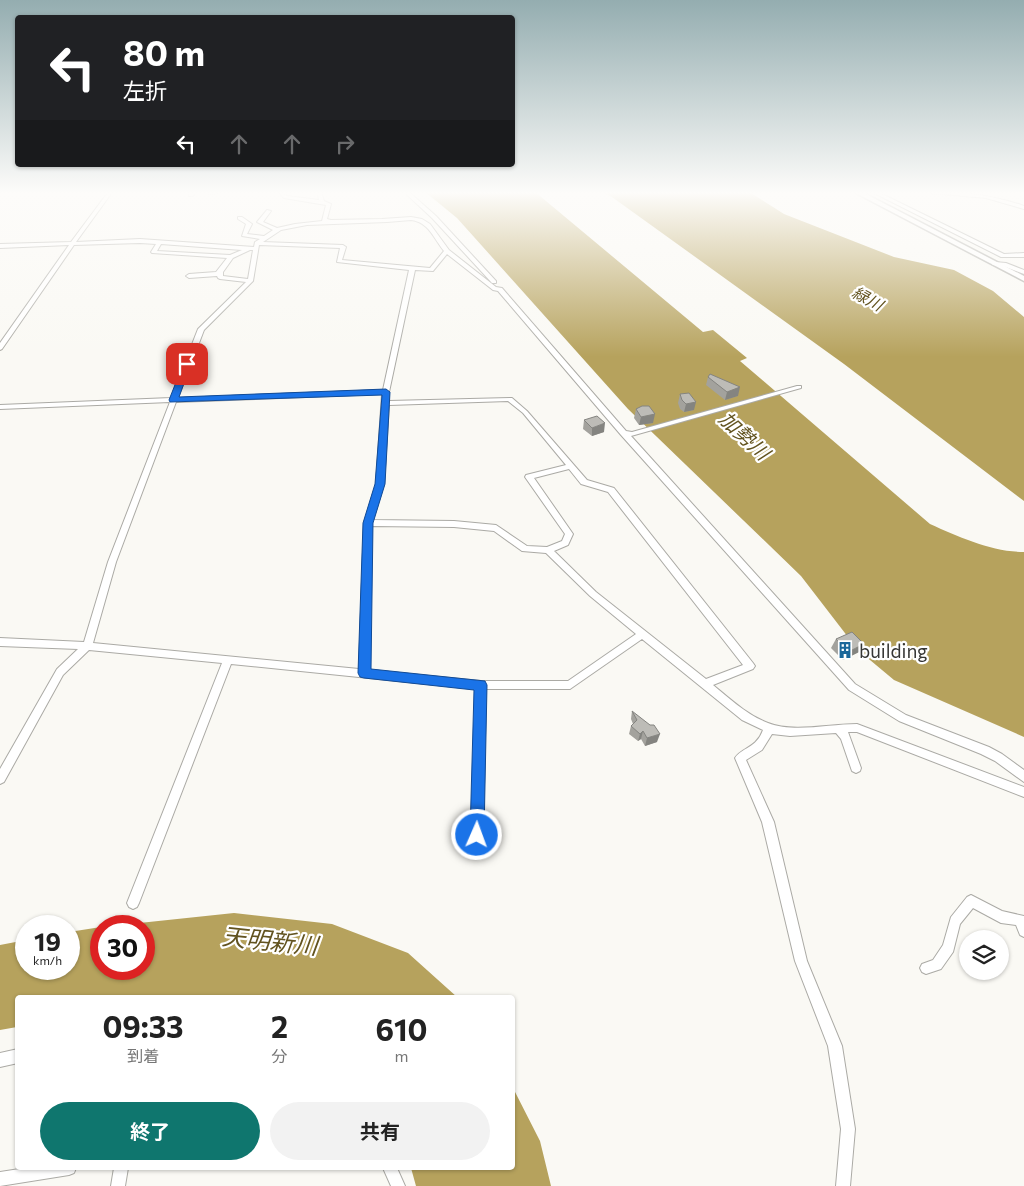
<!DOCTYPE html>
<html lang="ja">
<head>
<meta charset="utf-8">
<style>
	:root { --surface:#fff; --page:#f2f2f2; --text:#222; --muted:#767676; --accent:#0f766e }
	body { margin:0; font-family:Commissioner,"Noto Sans JP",sans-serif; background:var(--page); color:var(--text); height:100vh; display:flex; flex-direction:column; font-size:19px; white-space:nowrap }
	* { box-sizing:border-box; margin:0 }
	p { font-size:16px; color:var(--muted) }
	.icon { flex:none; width:28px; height:28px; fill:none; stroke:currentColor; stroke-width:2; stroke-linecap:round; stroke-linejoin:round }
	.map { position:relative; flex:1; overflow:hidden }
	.panel { position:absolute; left:15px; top:995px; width:500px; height:175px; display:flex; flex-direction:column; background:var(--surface); border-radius:5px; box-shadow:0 1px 4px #0004 }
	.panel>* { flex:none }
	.hud { position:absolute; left:15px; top:15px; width:500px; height:152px; border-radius:5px; box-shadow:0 1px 4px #0004; background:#202124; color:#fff; overflow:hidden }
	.controls { position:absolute; left:959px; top:930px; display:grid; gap:10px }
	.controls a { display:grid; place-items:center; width:50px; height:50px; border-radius:50%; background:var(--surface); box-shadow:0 1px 4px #0004; font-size:25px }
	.speed { position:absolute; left:15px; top:915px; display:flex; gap:10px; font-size:25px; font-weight:700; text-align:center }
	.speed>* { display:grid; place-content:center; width:65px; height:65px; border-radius:50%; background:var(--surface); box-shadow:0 1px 4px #0004; line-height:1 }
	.speed small { font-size:12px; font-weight:400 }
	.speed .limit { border:8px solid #d22; background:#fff; color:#111 }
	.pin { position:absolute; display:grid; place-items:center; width:42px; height:42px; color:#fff; margin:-21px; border-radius:10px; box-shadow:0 2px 8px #0006 }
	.me { position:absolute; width:55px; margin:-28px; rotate:2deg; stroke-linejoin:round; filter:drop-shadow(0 0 4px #0008) }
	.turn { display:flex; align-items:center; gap:18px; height:105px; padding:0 25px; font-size:22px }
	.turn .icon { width:65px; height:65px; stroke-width:2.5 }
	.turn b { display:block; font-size:35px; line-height:42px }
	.lanes { display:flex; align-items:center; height:48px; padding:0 25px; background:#0003; justify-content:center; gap:25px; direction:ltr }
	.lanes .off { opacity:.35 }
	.eta { display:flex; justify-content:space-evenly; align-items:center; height:85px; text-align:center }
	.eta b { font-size:30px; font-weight:700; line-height:35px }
	.button { display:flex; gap:10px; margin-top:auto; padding:10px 25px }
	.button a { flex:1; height:58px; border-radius:30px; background:var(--accent); color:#fff; font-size:20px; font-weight:700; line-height:58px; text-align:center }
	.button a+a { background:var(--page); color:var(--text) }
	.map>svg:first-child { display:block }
	.water { fill:#b6a25d }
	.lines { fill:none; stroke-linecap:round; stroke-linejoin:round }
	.street-casing { stroke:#abaaa5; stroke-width:2 }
	.secondary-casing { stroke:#abaaa5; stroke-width:3 }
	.street { fill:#fff; fill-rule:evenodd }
	.secondary { fill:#fff; fill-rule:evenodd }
	.wall { fill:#a3a29d }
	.shaded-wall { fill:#848480 }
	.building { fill:#bdbcb7; stroke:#848480 }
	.route { fill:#1a73e8; stroke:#114b97 }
	.labels { text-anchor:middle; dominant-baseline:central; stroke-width:4.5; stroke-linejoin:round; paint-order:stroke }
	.far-water-label { font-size:16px; font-style:italic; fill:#62531f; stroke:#fff }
	.poi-label { font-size:19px; fill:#363634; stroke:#fff; text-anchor:start }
	.water-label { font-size:20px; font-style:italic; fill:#62531f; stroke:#fff }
	.near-water-label { font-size:24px; font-style:italic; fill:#62531f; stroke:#fff }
</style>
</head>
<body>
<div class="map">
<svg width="1024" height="1186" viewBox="0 0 1024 1186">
	<rect width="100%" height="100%" fill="#faf9f4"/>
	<path class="water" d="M424,191H534L703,332L713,330L747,358L740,361L930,524C959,537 992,552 1024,552V737L894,680L858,650L801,576L628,409L457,218Z
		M600,191H748L784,214L894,257L954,270L993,291L1024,317V501L844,364L612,197Z
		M234,913L332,924L408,953L457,997L18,998L17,1027L0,1030V945L26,940V969H69V932L101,927V969H144V926H111Z
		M513,1088L540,1141L551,1186H416L411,1168H512Z"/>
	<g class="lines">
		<g class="street-casing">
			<path id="street" d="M109,191H113L76,242L140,239L254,247L255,242L260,239L242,236L246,224L238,219V217H242L252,224L247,234L264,236L273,230L257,222L267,210L271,211L263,222L277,228L295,224L322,221L326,205L284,198L280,194V191H284V194L287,196L319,200L318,195L319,191H323L322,195L324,201L331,204L327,219L331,220L382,219L411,217L422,219L430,224L449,250L496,287L502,288L626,431L632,432L797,386H801V388L631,436L855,684L906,715L989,747L1002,754L1024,770V782L995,761L981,754L899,721L849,690L621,435L498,291L493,290L447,254L433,271L415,270L389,392V401L512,398L527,411L587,480L614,488L753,663L755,666L753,669L713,685C730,699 747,715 768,723C793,733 830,724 857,724L1024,787V797L857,732H848L861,768L860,771L856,773L852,771L841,739L836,733L790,736L772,734L762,750L746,760L774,822L807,961L842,1046L855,1129L850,1186H836L841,1129L828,1046L795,961L762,822L735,758C742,747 756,749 763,730L742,720L642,639L570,689H486L483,835L481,839L477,840L473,839L471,835L476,689L231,664L139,903L137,907L133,909L129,907L127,903L222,663L89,650L63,675L4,782L0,784V769L57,669L78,649L0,646V638L84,642L108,562L170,402L0,409V405L171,398L198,329L246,282L220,279L218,278L217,276L189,278L186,276L189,274L216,272L227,258L152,253L151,252L156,244L140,243L74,245L2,349L0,350V343L69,245L0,248V244L71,242ZM411,220C429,222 434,239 444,251L430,268L342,260L346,247L343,245L263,242L281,230L307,225L387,222ZM161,244L242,250L230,255L157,251ZM259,245L340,248L337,262L409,270L383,390L178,398L204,330L253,281ZM250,250H253L248,279L223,276V272L233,258ZM382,394L376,484L364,523L359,669L93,643L116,562L176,402ZM508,401L523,413L566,465L526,475L525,477L565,534L562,541L547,547L527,546L496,525L454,521L373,520L384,484L389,405ZM569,469L581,484L608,492L743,665L706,679L596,592L554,551L568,545L573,534L534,478ZM372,526L454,527L494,531L522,551L546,553L590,596L636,634L568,681H481L369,670Z
				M192,191H196L193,196H189Z
				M215,191H229L209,194L207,193Z
				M403,191H408L436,216L496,281V283H492L432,218Z
				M870,191H876L1004,254L1024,253V257H1001Z
				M919,191C955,191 990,194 1024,206V209L986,198L921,192Z
				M995,262L1006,263L1024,270V274L1003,266L993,265L992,264Z
				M971,895L1002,911L1024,916V937L1020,935L1016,925L1001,923L973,908L960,924L953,952L941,969L926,974L922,972L920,968L922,964L933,960L943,945L951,917L967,897Z
				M18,1049V1063L0,1067V1053Z
				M26,1168H76L74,1173L69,1175L0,1186V1172Z
				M114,1168H128L125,1186H111Z
				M383,1168H397L405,1186H391Z"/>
		</g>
		<g class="secondary-casing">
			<path id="secondary" d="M852,191H860L1024,276V281Z"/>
		</g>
		<use href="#street" class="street"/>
		<use href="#secondary" class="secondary"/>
	</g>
	<path class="wall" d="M708,377L738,396L725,400L706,385Z
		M680,394L694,410L684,412L680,409L678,403Z
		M636,409L653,423L639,425L634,418Z
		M584,420L604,432L592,436L583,429Z
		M836,639L859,652L843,660L831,648Z
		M632,711L657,742L645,746L641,739L638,741L629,734L631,726L633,724L631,719Z"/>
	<path class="shaded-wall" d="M740,387L738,396L725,400L727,392Z
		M696,402L694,410L684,412L686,404Z
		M655,414L653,423L639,425L641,417Z
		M605,423L604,432L592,436V428Z
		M864,644L859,652L843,660L848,652Z
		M643,731L641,739L638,741L640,734Z
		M660,734L657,742L645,746L647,738Z"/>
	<path class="building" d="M710,374L740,387L727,392L708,377Z
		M689,393L696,402L686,404L682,400L680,394Z
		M642,406H649L655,414L641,417L636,409Z
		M597,416L605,423L592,428L584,420Z
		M852,632L864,644L848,652L836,639Z
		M632,711L650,725H654L660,734L647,738L643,731L640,734L631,726L637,720Z"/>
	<linearGradient id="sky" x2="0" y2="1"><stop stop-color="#94adb0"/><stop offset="0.54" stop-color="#fdfcfa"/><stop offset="1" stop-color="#fdfcfa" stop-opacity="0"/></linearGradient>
	<rect width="1024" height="357" fill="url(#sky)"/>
	<path class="route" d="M184,362L191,364L179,397L386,389L390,392L385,484L373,523L371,669L485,681L487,685L484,835L482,840L477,842L472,840L470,835L474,690L364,678L360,677L358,673L363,523L375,484L382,395L170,402L169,400Z"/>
	<defs>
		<g id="building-bare" transform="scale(1.35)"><path d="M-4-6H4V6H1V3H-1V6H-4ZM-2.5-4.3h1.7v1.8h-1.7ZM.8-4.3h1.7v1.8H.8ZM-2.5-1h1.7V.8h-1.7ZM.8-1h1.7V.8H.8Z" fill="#1b679a" stroke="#fff" stroke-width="2.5" paint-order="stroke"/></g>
	</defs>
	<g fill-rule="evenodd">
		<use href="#building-bare" x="845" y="650"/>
	</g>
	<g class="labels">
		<g class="far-water-label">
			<text transform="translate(868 298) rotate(29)">緑川</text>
		</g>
		<g class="poi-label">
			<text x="859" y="650">building</text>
		</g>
		<g class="water-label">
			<text transform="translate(745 435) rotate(43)">加勢川</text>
		</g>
		<g class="near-water-label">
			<text transform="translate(270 940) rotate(6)">天明新川</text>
		</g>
	</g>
</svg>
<div class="controls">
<a><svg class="icon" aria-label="layers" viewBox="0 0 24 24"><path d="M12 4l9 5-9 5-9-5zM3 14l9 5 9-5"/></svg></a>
</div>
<div class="speed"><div>19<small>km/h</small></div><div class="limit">30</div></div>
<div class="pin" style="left:187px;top:364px;background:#d93025"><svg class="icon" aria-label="arrive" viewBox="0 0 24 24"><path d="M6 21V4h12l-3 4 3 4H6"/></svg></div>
<svg class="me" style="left:477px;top:835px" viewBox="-20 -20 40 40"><circle r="17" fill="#1a73e8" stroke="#fff" stroke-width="3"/><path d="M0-11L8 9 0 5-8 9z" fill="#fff"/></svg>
<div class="hud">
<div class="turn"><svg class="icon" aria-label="left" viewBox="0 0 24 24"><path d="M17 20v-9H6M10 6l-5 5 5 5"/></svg><div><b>80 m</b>左折</div></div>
<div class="lanes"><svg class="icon" aria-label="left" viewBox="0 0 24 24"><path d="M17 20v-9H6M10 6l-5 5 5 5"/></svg><svg class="icon off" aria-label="ahead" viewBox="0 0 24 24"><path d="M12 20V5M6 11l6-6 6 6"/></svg><svg class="icon off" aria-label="ahead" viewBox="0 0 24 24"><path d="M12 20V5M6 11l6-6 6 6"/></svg><svg class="icon off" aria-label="right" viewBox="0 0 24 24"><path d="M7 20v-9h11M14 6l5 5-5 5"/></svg></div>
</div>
<section class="panel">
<div class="eta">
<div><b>09:33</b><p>到着</p></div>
<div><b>2</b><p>分</p></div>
<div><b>610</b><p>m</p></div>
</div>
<div class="button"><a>終了</a><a>共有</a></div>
</section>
</div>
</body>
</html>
